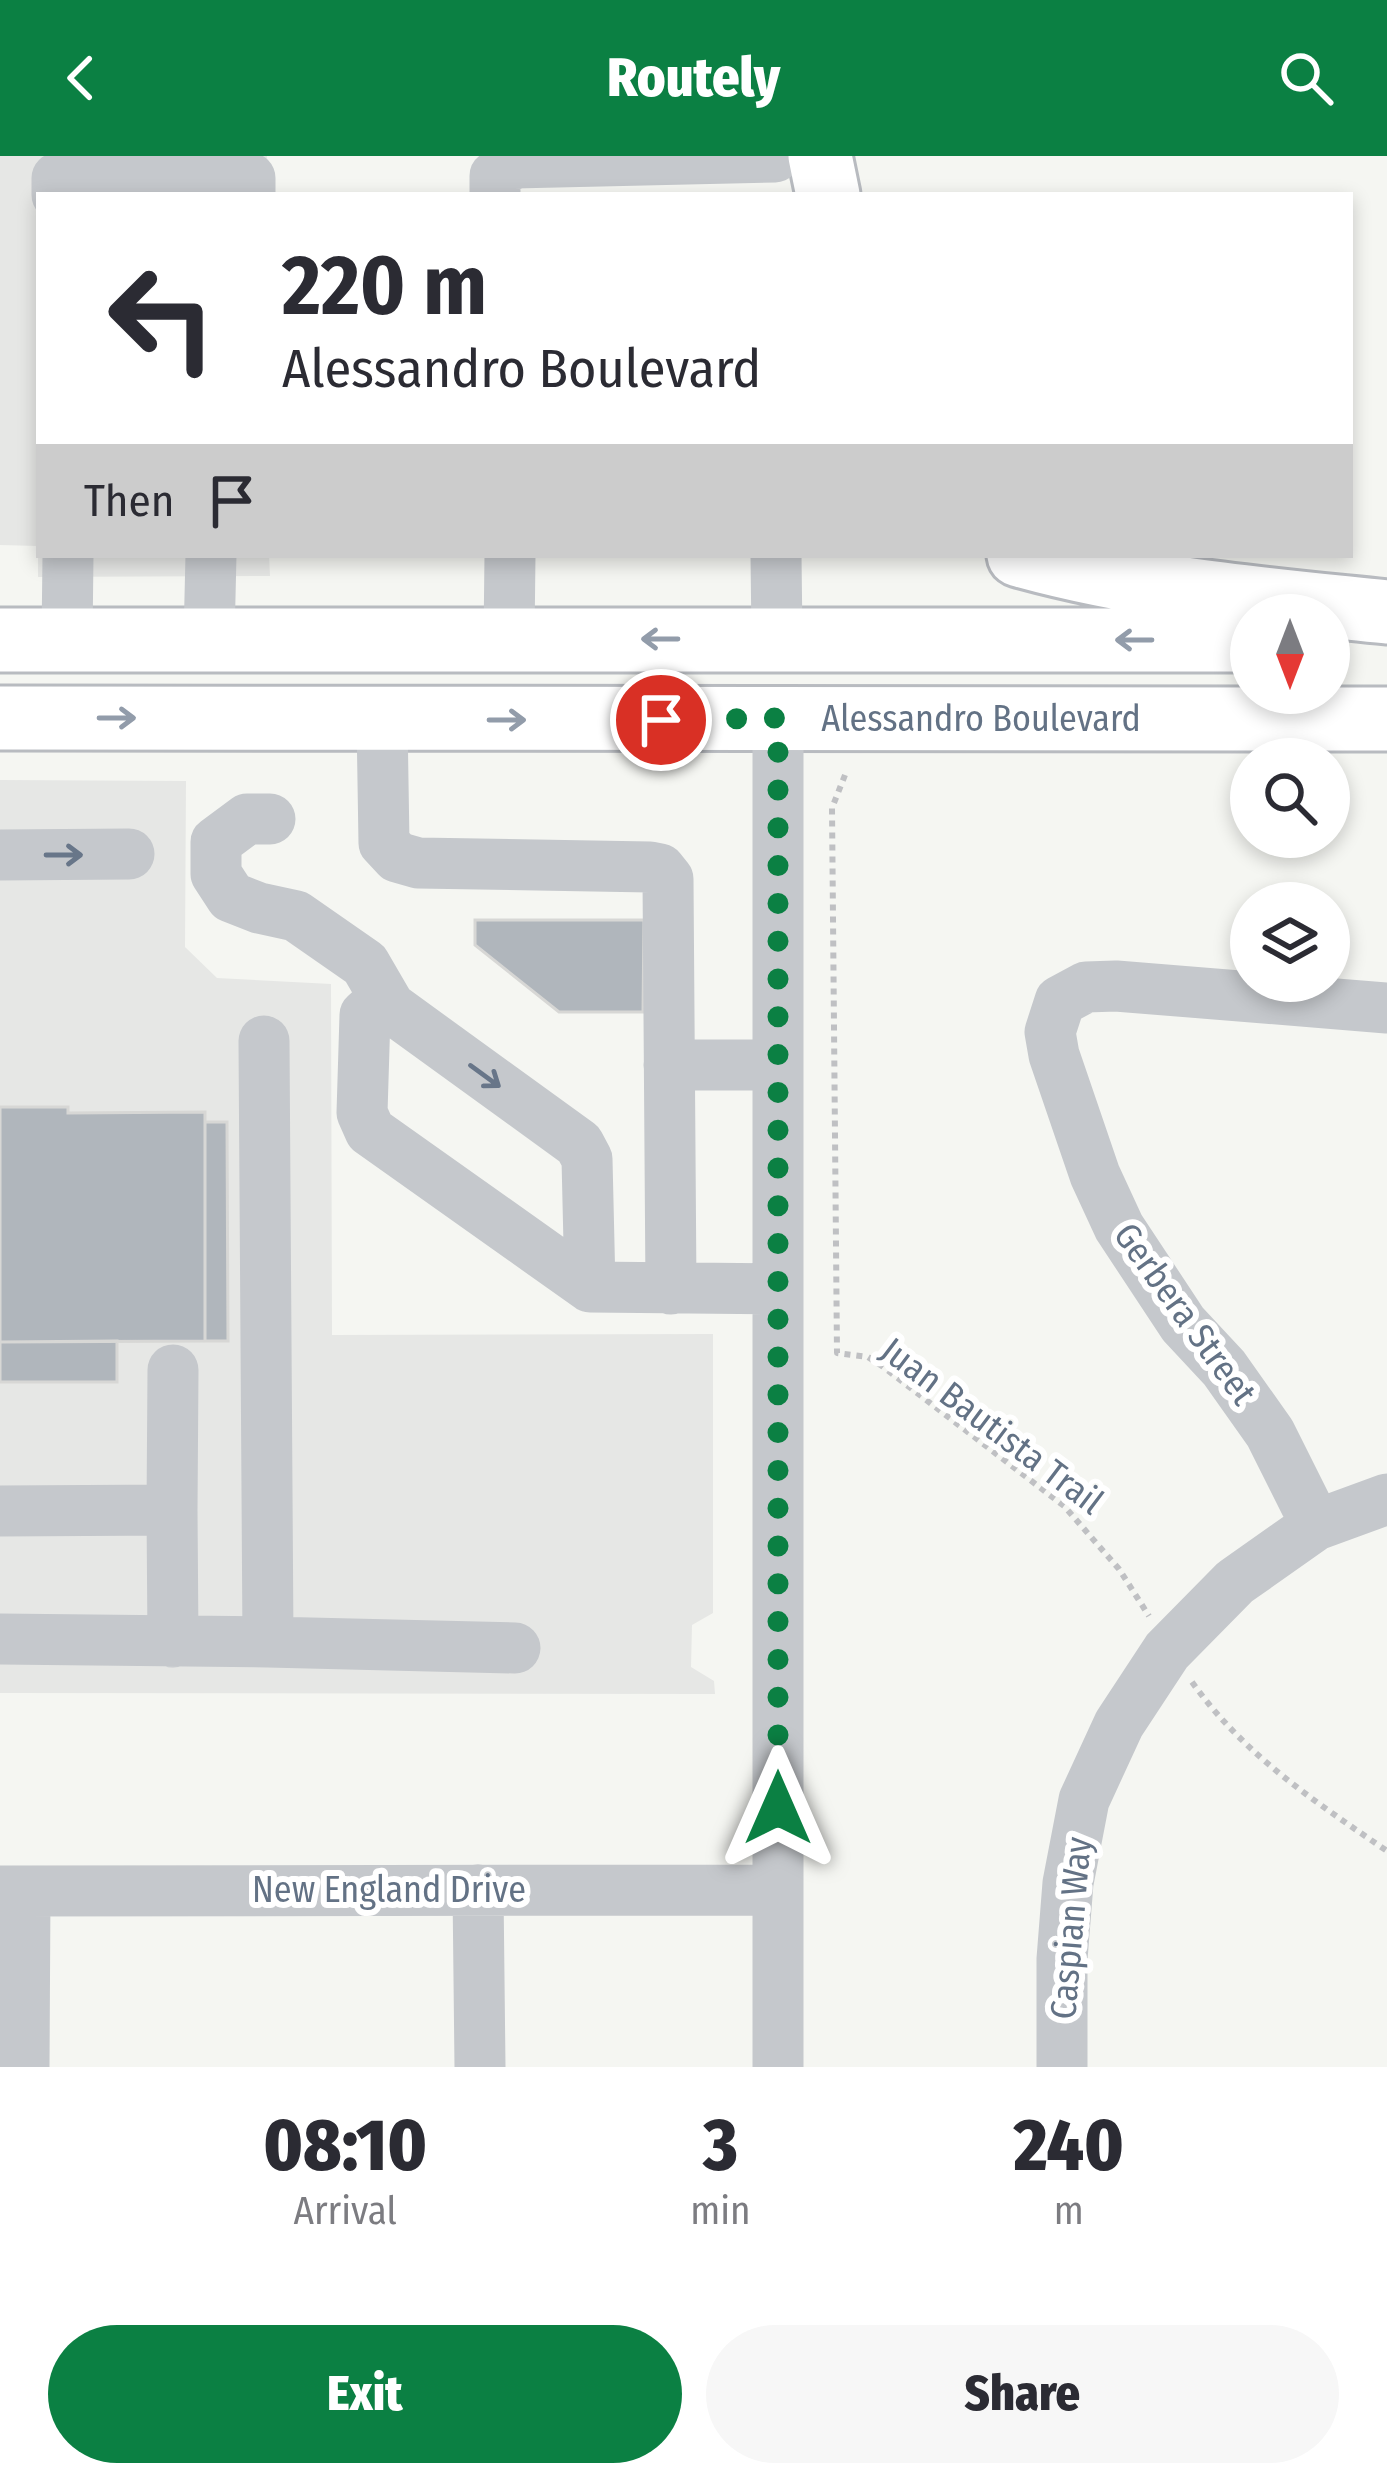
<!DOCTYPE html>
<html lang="en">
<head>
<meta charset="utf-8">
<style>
	:root { --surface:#fff; --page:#f7f7f7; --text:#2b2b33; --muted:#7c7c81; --accent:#0b8043 }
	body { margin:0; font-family:"Fira Sans Condensed",sans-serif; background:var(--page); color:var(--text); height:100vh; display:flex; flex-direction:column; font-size:45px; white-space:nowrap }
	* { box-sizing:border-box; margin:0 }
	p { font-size:39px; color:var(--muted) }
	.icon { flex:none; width:66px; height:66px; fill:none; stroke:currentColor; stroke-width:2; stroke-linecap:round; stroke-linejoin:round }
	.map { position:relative; height:1911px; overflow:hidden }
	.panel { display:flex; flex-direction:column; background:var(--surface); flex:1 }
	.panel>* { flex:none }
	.top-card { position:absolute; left:36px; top:36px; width:1317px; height:366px; border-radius:0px; box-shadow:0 6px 18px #0003; background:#fff; color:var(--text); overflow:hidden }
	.needle { width:78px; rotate:180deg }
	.tools { position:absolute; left:1230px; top:438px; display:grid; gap:24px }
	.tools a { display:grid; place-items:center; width:120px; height:120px; border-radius:50%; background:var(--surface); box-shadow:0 6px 18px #0003; font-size:60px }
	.pin { position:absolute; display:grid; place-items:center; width:102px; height:102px; color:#fff; margin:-51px; border:6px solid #fff; border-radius:50%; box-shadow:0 3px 12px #0007 }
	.me { position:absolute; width:132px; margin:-66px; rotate:0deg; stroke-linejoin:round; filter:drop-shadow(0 0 9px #0008) }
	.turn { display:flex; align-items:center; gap:42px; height:252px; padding:0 48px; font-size:54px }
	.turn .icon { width:156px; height:156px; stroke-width:2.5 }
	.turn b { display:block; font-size:84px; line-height:102px }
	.then { display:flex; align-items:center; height:114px; padding:0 48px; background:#0003; gap:24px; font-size:45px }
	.eta { display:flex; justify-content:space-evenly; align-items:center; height:204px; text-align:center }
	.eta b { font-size:72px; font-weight:800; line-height:84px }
	.button { display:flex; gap:24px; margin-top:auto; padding:24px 48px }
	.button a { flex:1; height:138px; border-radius:72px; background:var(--accent); color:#fff; font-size:48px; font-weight:800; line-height:138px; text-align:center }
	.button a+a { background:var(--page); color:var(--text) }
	header { display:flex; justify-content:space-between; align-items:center; height:156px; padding:0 48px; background:var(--accent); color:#fff; font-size:54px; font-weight:800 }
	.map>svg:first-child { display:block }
	.built { fill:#e6e7e5 }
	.building { fill:#b0b6bc; stroke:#d7d7d5; stroke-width:3 }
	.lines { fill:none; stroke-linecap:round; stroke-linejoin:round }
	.major-casing { stroke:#b8bbc0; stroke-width:69 }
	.path { stroke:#bfc0c3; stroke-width:6; stroke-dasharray:6 6; stroke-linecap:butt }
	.minor { stroke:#c5c8cc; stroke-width:51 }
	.major { stroke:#fff; stroke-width:63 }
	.oneway { stroke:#929caa }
	.oneway2 { stroke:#687689 }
	.route { stroke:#0b8043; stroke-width:21; stroke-dasharray:0 37.8 }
	.labels { text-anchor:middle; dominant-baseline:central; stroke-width:12; stroke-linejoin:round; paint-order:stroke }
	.street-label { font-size:36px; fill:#637285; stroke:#fff }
</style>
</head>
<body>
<header><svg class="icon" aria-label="back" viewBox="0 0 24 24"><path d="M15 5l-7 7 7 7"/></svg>Routely<svg class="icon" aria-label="search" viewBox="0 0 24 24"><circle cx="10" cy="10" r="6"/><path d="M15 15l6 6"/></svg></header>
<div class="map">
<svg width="1387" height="1911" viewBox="0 0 1387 1911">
	<rect width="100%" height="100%" fill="#f5f6f2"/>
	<path class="built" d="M0,0H267L268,39H39V399H269L270,420L38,421V390L0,389Z
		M0,624L186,625L185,791L217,822L331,828L332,1179L713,1178V1457L692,1469L691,1511L714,1525L715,1538L0,1537Z"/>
	<path class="building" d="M475,764H644L643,856H559L475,789Z
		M0,951H68V957L205,956V1185L0,1186Z
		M205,966H227L228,1185H205Z
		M117,1185V1226H0V1186Z"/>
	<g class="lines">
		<g class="major-casing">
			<path id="major" d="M820,0L828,39
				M1019,399C1140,433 1263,443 1387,456
				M0,484H1251
				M0,562L1387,563"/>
		</g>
		<path class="path" d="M845,619L832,652L837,1197L868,1201L882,1210L1064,1350L1119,1413L1149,1460
			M1192,1526C1244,1599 1314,1645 1387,1695"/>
		<path class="minor" d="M57,39V22H250V39
			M495,39V20L514,7L775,1
			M776,399L777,483
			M67,483L68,399
			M209,483L211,399
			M509,483L510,399
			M382,564L384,687L397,701L418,707L650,711L660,713L668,723L671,1133
			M270,663H247L216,686V718L231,741L259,752L296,760L365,808L390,851L579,988L587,1003L590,1131
			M0,699L129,698
			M390,851L375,850L365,859L362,957L370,975L590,1131L778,1133
			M264,885L268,1486L515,1492
			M669,909H778
			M172,1354L173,1214
			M0,1355L172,1354L173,1486
			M1316,1369L1270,1277L1224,1212L1183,1168L1119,1071L1095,1019L1054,899L1050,876L1060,845L1086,831L1116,830L1387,852
			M0,1483L268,1486
			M478,1734L480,1911
			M0,1735L778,1734
			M24,1911L25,1735
			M778,1911V562
			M1062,1911V1803L1068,1727L1084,1644L1119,1568L1167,1495L1235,1426L1316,1369L1387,1343"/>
		<use href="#major" class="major"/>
	</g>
	<defs><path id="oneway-shaft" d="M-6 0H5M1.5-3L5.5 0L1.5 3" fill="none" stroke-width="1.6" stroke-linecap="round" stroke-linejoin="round" transform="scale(3)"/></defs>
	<g class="oneway">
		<use href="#oneway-shaft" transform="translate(660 483) rotate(180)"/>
		<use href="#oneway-shaft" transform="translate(1134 484) rotate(180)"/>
		<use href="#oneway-shaft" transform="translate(117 562)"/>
		<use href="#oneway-shaft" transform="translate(507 564)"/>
	</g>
	<g class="oneway2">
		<use href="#oneway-shaft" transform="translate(64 699)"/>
		<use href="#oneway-shaft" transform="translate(485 920) rotate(36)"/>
	</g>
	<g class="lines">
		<path class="route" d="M661,564L778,562V1652"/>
	</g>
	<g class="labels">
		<g class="street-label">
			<text x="981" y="563">Alessandro Boulevard</text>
			<text transform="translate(1185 1158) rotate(54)">Gerbera Street</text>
			<text transform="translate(992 1270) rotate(37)">Juan Bautista Trail</text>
			<text x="389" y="1734">New England Drive</text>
			<text transform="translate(1071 1772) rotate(-85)">Caspian Way</text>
		</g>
	</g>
</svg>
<div class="tools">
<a><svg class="needle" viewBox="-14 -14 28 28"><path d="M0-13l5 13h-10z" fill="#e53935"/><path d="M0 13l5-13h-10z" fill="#7c7c81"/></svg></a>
<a><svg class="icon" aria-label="search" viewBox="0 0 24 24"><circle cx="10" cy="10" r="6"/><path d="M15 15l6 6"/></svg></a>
<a><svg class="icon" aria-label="layers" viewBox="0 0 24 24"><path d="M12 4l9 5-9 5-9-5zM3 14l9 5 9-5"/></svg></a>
</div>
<div class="pin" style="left:661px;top:564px;background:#d93025"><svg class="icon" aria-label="arrive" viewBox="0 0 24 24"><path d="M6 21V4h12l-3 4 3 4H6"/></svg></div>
<svg class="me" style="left:778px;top:1652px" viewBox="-20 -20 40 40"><path d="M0-17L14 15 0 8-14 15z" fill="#0b8043" stroke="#fff" stroke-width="4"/></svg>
<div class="top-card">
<div class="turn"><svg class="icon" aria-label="left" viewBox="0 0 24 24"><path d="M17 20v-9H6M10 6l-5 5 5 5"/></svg><div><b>220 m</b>Alessandro Boulevard</div></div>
<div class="then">Then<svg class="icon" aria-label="arrive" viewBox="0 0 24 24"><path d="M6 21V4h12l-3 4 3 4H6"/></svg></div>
</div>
</div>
<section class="panel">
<div class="eta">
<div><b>08:10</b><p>Arrival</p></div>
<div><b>3</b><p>min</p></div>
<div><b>240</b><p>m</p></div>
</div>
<div class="button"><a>Exit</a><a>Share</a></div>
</section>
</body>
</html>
